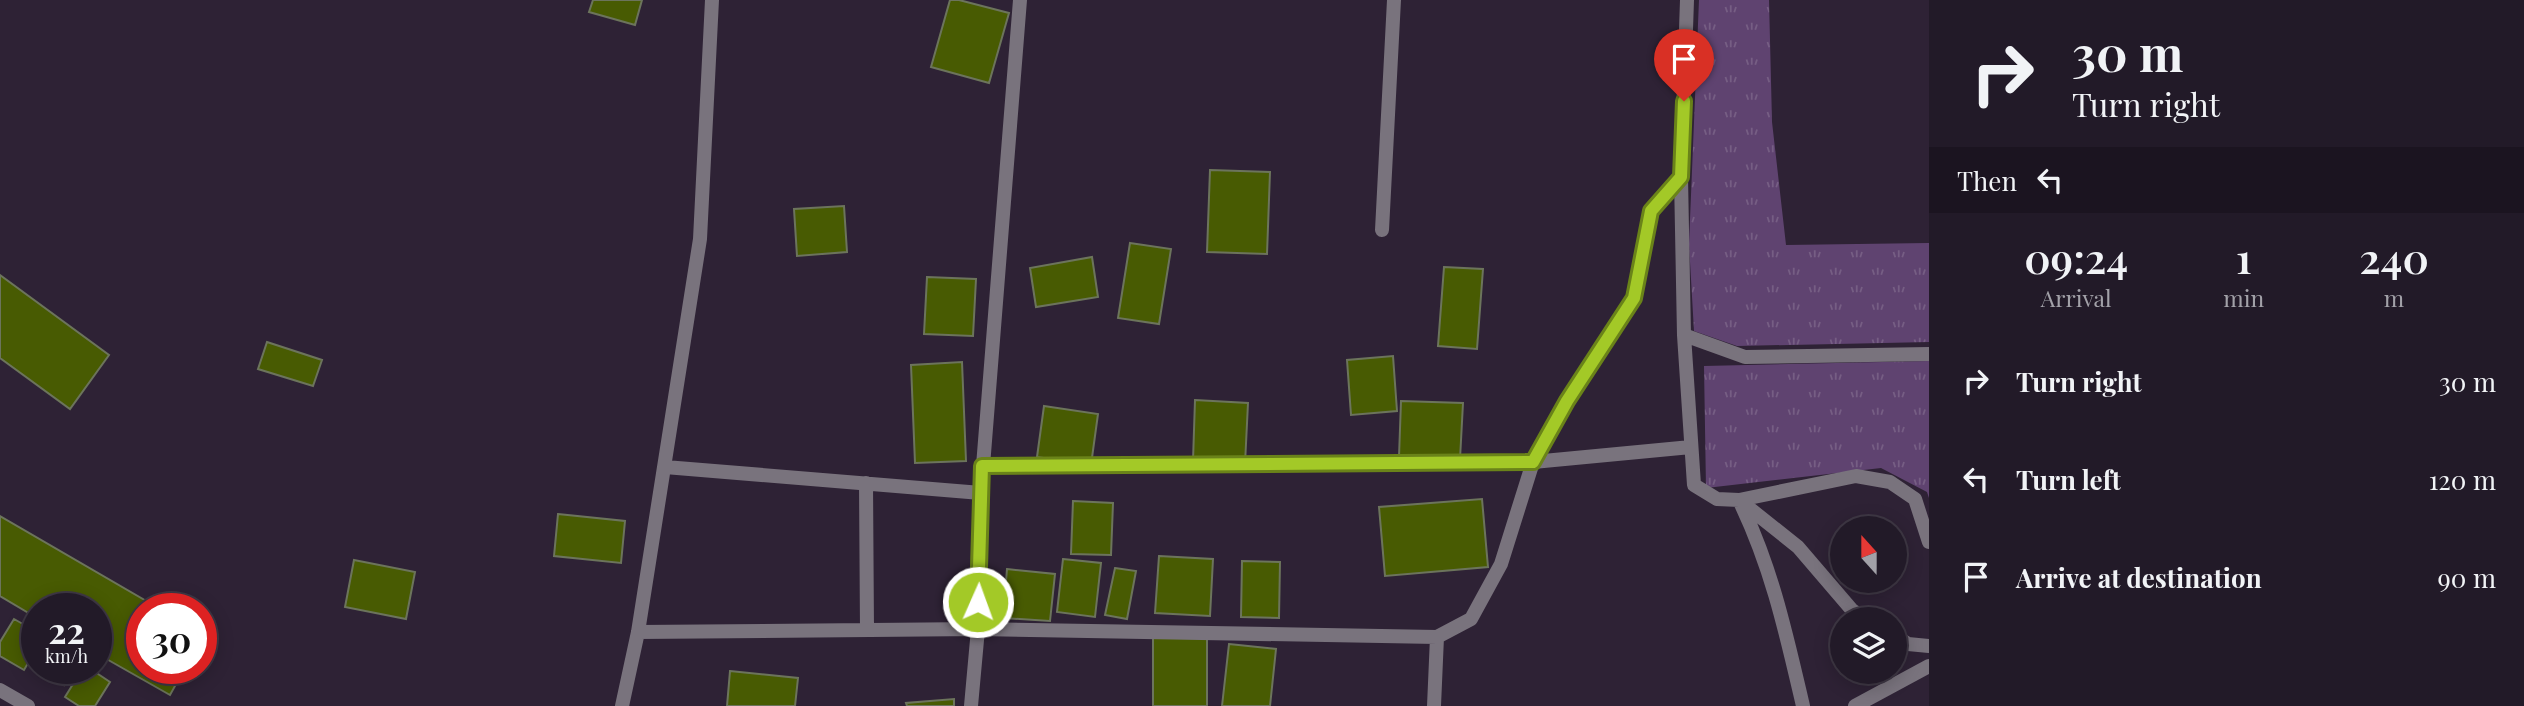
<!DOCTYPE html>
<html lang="en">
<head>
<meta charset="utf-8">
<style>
	:root { --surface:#221a28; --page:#2e2734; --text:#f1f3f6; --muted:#a2a1a8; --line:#3f3845 }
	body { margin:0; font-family:"Playfair Display",serif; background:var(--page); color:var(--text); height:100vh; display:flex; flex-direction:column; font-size:26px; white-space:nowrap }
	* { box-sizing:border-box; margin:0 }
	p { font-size:23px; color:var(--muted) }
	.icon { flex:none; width:38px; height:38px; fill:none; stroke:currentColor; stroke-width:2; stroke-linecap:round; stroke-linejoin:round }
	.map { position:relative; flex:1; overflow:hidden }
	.drawer { display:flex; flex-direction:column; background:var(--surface); width:595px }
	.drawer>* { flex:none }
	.hud { background:#221a28; color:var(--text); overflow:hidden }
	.needle { width:46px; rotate:339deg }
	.controls { position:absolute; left:1830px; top:516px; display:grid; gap:14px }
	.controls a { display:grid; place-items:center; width:77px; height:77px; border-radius:50%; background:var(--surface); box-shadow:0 4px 18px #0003,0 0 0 2px var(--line); font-size:35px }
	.speed { position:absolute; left:21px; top:593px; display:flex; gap:14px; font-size:35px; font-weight:700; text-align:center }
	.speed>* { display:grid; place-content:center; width:91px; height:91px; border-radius:50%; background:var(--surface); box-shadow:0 4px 18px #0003,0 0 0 2px var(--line); line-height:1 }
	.speed small { font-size:18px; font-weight:400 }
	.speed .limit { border:10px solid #d22; background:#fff; color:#111 }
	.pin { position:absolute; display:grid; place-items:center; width:60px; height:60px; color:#fff; margin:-72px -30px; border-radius:50% 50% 50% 0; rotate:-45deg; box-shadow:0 0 7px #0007 }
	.pin .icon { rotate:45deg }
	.me { position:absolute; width:77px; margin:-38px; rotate:2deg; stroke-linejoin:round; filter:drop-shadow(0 0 5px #0008) }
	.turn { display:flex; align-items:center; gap:24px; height:147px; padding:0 28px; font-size:32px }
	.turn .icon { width:91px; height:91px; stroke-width:2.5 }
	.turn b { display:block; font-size:49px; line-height:60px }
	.then { display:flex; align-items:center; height:66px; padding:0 28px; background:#0003; gap:14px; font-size:26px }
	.eta { display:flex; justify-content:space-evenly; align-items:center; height:119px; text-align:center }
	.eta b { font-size:42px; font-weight:600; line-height:49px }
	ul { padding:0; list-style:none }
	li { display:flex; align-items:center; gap:21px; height:98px; padding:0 28px }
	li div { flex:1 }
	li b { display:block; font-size:26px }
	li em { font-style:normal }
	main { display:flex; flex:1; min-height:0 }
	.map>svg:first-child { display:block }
	.grass { fill:url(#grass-tufts) }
	.building { fill:#485b02; stroke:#6c745c; stroke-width:2 }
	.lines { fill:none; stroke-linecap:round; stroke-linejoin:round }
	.street { stroke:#79737d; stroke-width:14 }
	.route-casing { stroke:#6a8319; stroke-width:18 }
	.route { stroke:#a3c927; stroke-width:12 }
</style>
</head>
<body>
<main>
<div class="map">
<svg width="1929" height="706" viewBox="0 0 1929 706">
	<defs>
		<pattern id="grass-tufts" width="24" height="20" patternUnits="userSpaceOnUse" patternTransform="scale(1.75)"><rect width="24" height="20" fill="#5f4370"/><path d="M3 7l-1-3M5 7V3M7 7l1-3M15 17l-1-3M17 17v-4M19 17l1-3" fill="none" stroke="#765e84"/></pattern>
	</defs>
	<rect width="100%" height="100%" fill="#2e2235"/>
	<path class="grass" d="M1699,0H1769L1772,122L1786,245L1929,243V342L1737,346L1694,331L1689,244Z
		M1929,361V498L1927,492L1881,468L1706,488L1704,366Z"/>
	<path class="building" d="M593,0H642L635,25L589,12Z
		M950,0H959L1009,13L989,83L931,67Z
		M1210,170L1270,172L1267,254L1207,252Z
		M844,206L847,252L797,256L794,209Z
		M1130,243L1171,249L1159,324L1118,318Z
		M1092,257L1098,297L1036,307L1030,268Z
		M1444,267L1483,269L1477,349L1438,346Z
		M0,275L109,355L70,409L0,358Z
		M927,277L976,279L973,336L924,334Z
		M267,342L322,360L313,386L258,369Z
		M1393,356L1397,411L1351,415L1347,360Z
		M962,362L966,461L915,463L911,365Z
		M1195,400L1248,403L1245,464L1193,461Z
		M1401,401L1463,403L1460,459L1399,457Z
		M1044,406L1098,414L1091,465L1037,457Z
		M1482,499L1488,567L1385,576L1379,507Z
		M1073,501L1113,503L1111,555L1071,554Z
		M558,514L625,521L621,563L554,556Z
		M0,516L160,609H142V668H185L170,695L96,653V609H37V618L0,596Z
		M1159,556L1213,559L1210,616L1155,613Z
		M1063,559L1101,563L1095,617L1057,612Z
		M354,560L415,572L406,619L345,607Z
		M1242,561L1280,562L1279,618L1241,617Z
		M1115,568L1136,571L1127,619L1105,615Z
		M1007,569L1055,574L1050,621L1003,618Z
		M14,619L37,632V648L24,670L0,656V642Z
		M1153,637H1207V706H1153Z
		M1229,644L1276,649L1270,706H1222Z
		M37,668H74L64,685Z
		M83,668H89L110,682L95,706H79L65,697Z
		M730,671L798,678L795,706H727Z
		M954,699V706H907L906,703Z"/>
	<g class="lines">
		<path class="street" d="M1681,177L1684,335L1694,485L1717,499L1739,500L1856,476L1890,482L1915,499L1929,542
			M1382,230L1394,0
			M1684,335L1745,357L1929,354
			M983,466L1533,462L1691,447
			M665,467L981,493
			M866,483L867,630
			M638,632L978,629L1437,637
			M1895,636L1908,644L1929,646
			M0,690L28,706
			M622,706L638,632L700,239L712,0
			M971,706L978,629L983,466L1020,0
			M1434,706L1437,637L1471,619L1501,564L1533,462L1567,401L1634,298L1651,211L1681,177L1687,0
			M1803,706C1786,633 1772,568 1739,500L1798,547L1852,610L1867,620
			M1855,706L1929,666"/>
	</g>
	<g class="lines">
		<g class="route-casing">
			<path id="route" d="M978,602L982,466L1533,462L1567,401L1634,298L1651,211L1681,177L1684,101"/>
		</g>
		<use href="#route" class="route"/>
	</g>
</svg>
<div class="controls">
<a><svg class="needle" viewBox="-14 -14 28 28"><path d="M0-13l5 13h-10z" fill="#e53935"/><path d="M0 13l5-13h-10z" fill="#a2a1a8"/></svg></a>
<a><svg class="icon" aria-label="layers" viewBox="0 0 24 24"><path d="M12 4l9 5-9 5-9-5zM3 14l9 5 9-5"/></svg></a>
</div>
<div class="speed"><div>22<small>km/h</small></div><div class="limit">30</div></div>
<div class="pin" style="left:1684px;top:101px;background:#d93025"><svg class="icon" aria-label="arrive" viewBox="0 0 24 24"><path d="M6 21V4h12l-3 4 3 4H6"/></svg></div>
<svg class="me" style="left:978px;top:602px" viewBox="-20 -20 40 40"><circle r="17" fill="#a3c927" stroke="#fff" stroke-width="3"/><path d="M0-11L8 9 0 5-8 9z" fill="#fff"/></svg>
</div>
<section class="drawer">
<div class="hud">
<div class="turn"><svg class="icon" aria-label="right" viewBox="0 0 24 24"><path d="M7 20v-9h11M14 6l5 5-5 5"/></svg><div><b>30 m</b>Turn right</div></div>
<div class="then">Then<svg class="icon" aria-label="left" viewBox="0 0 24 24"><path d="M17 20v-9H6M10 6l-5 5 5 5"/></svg></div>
</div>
<div class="eta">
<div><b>09:24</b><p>Arrival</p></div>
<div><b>1</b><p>min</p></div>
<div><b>240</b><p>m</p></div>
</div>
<ul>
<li><svg class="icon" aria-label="right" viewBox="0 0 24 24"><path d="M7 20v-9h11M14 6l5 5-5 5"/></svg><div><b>Turn right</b></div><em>30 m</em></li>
<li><svg class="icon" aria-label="left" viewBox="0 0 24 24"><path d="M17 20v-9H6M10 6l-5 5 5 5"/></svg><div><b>Turn left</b></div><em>120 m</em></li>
<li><svg class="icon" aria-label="arrive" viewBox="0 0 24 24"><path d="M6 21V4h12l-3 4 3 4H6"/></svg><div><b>Arrive at destination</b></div><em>90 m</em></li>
</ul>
</section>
</main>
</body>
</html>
